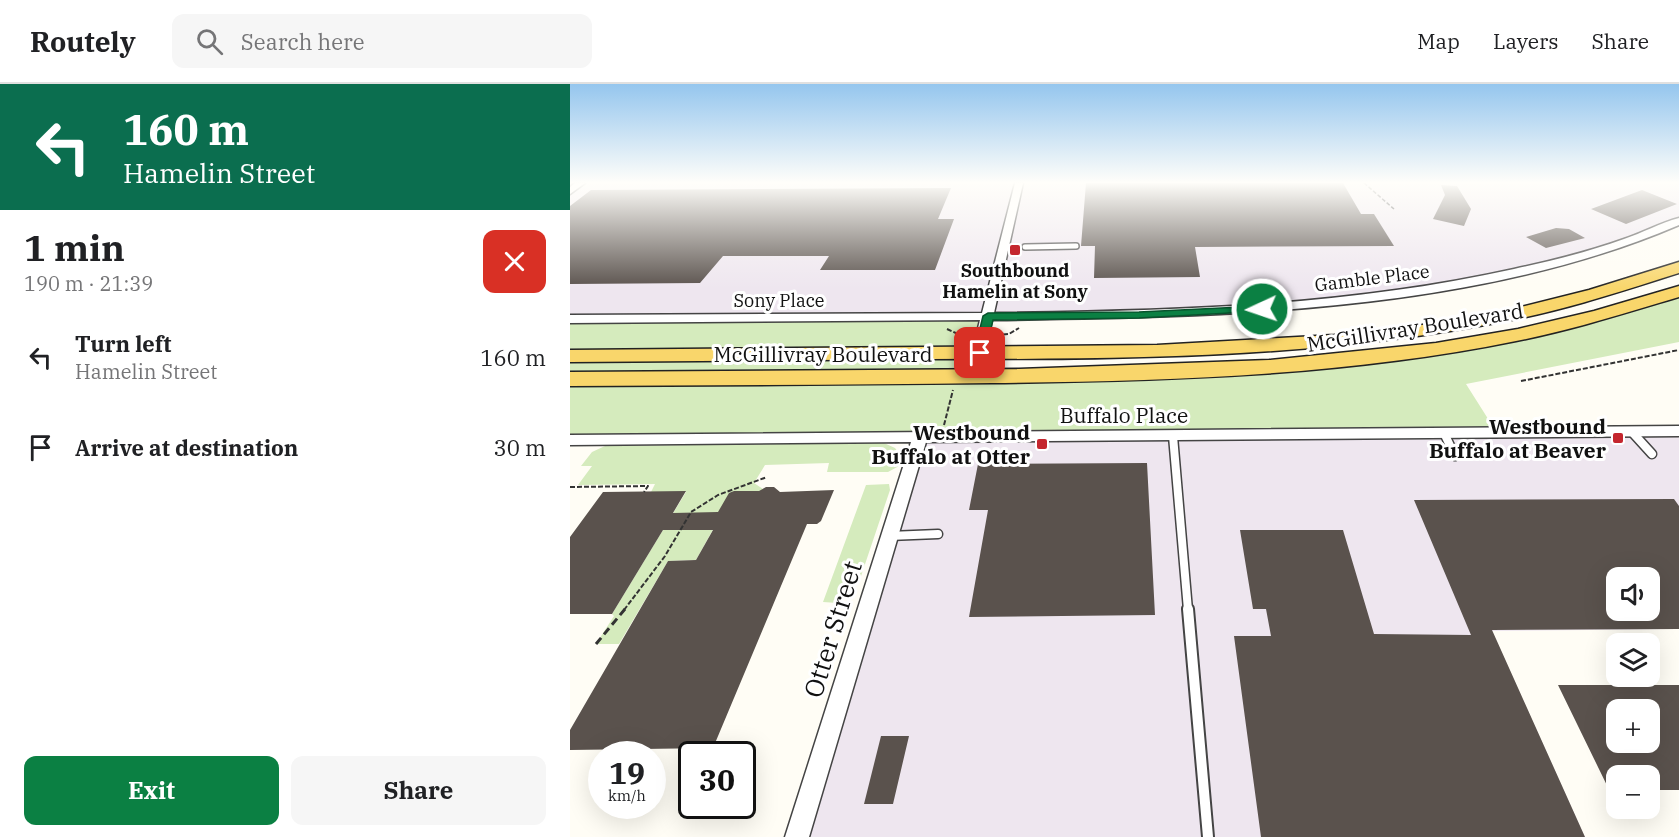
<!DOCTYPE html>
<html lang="en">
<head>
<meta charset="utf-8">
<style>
	:root { --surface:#fff; --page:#f6f6f6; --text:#202124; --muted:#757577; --line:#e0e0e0; --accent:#0b8043 }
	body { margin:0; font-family:"IBM Plex Serif",serif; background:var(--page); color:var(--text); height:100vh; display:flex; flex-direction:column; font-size:22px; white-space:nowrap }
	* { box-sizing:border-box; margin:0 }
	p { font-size:20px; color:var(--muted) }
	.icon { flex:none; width:33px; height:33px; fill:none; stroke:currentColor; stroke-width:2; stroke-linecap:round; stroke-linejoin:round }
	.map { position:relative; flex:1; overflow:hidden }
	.side { display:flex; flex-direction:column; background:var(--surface); width:570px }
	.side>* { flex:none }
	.guide { background:#0b6e4f; color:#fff; overflow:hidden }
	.fabs { position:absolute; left:1036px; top:483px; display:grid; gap:12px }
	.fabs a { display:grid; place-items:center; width:54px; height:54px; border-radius:12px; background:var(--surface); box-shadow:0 6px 24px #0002; font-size:30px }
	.speed { position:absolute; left:18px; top:657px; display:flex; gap:12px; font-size:30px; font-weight:700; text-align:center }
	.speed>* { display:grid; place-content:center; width:78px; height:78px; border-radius:50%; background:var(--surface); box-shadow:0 6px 24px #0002; line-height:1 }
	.speed small { font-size:15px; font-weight:400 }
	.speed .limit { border:3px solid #111; border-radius:9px; background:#fff; color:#111 }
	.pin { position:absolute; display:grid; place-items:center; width:51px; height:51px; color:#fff; margin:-26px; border-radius:12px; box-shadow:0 3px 9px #0006 }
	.me { position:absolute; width:66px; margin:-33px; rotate:267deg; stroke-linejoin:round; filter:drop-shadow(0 0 4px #0008) }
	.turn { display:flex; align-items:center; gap:21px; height:126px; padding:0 24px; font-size:27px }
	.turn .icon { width:78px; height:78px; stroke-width:2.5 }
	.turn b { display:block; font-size:42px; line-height:51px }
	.round { display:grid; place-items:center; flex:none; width:63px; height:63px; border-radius:12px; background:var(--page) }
	.headline { display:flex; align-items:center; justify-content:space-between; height:102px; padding:0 24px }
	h1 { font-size:36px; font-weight:700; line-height:45px }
	.cta { display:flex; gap:12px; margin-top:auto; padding:12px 24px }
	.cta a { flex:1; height:69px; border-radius:12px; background:var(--accent); color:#fff; font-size:24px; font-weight:700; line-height:69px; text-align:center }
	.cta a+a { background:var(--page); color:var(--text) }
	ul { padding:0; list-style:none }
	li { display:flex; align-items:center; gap:18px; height:90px; padding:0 24px }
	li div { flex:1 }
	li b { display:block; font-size:22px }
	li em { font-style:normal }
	header { display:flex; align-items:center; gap:36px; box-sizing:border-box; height:84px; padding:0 30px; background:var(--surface); border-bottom:2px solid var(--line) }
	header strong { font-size:28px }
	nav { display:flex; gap:33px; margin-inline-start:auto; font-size:21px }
	.search { width:420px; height:54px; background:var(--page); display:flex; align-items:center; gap:15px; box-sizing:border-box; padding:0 21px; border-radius:12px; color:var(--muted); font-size:22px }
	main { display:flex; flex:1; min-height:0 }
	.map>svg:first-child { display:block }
	.industrial { fill:#eee6ef; fill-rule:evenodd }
	.green { fill:#d5ebbd }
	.building { fill:#5a524d; fill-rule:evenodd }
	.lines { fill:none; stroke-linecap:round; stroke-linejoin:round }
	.service-far2-casing { stroke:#444; stroke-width:8 }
	.service-far1-casing { stroke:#444; stroke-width:11 }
	.service-casing { stroke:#444; stroke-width:14 }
	.minor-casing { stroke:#444; stroke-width:3 }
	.primary-casing { stroke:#222; stroke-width:3 }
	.path-far2 { stroke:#333; stroke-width:1.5; stroke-dasharray:4 2; stroke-linecap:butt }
	.path-far1 { stroke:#333; stroke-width:2; stroke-dasharray:5 2; stroke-linecap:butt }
	.path { stroke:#333; stroke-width:3; stroke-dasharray:8 4.5; stroke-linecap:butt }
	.service-far2 { stroke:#fff; stroke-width:5 }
	.service-far1 { stroke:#fff; stroke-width:8 }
	.service { stroke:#fff; stroke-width:10 }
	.minor { fill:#fff; fill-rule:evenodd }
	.primary { fill:#f9d66b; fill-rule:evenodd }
	.route { fill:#0b8043; stroke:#07532c; stroke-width:1.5 }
	.poi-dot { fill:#c4262e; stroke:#fff; stroke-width:2 }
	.labels { text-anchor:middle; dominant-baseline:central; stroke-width:6; stroke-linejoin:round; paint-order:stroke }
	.far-poi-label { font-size:18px; font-weight:bold; fill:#111; stroke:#fff }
	.far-street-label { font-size:18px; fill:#111; stroke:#fff }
	.street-label { font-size:21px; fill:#111; stroke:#fff }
	.poi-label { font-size:21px; font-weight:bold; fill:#111; stroke:#fff; text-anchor:end }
	.near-street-label { font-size:26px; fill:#111; stroke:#fff }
</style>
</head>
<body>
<header>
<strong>Routely</strong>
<div class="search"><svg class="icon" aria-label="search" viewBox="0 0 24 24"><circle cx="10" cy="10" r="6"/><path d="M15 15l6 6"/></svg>Search here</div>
<nav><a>Map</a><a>Layers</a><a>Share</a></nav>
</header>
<main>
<section class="side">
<div class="guide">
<div class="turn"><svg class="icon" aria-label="left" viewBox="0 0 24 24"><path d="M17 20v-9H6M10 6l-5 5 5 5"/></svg><div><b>160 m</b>Hamelin Street</div></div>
</div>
<div class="headline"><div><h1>1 min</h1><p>190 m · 21:39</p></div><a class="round" style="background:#d93025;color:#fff"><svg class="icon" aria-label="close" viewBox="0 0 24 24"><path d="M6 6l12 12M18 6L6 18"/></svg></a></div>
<ul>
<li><svg class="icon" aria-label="left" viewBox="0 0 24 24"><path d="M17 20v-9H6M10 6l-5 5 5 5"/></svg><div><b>Turn left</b><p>Hamelin Street</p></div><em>160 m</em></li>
<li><svg class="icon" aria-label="arrive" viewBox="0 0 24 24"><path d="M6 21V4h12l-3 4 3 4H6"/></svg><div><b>Arrive at destination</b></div><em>30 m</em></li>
</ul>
<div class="cta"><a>Exit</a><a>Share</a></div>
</section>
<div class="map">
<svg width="1109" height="753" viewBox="0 0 1109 753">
	<rect width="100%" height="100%" fill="#fffdf5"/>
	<path class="industrial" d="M0,99H1109V137L1019,170L875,203L630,229L0,235Z
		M1103,347L1109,354V545L922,547L1015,753H228L350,353ZM1047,494H1080V526H1047Z"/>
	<path class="green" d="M1109,207V258L896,300L927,349L0,356V235L418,233L404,292L544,291L883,261Z
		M314,359L325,364L331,372V381L318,388H257L259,379L195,381L184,399L193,405L191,409L164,407L151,428L117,446H135L139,439L146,440L126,476L98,477L49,560H26L44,532L42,530L116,408H81L85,400L8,401L22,382H11L22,368L35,362Z
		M319,400L320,406L289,498L279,510L268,519L253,518L296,401Z"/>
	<path class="building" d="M516,99H773L791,130H804L824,162L625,163L630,193L524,194L525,162H511Z
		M871,101L887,102L901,125L894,142L863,135L875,111Z
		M381,104L368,135H384L365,186H250L259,172H153L130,199L0,200V122L21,106Z
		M1072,106L1107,120L1056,140L1021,125Z
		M986,144L999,145L1015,154L976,164L956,153Z
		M577,379L585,531L399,533L418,426H399L408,380Z
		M196,403H204L210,408L264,406L251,437L247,440H237L143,664L0,666V646L98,477L126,476L143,446H93L42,530H0V453L33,408L116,407L103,429L148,428L159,409L164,407H189Z
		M1104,415L1109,422V545L922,546L1015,753H691L664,552H701L696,525H683L670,446H773L804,550L901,551L844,416ZM1047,494H1080V526H1047Z
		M988,601H1109V706H1080V692H1047V722ZM1047,626H1080V658H1047Z
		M311,652H339L323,720H294Z"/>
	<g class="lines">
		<g class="service-far2-casing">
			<path id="service-far2" d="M455,163L506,162"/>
		</g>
		<g class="service-far1-casing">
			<path id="service-far1" d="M1062,348L1082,370
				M874,349L885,372
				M603,352L618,526
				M319,452L368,450"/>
		</g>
		<g class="service-casing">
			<path id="service" d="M618,525L638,753"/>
		</g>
		<g class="minor-casing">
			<path id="minor" d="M5,99H15L0,110V103Z
				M445,99H453L424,229C598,227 773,223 944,185C981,177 1018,168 1054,155C1072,149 1090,139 1109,134V141C902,230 645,233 422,236L410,292L403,296L396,292L410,236L0,239V231L412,229Z
				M1109,342V352L356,358L239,753H215L341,358L0,361V351Z"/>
		</g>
		<g class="primary-casing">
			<path id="primary" d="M1109,178V189C1052,207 995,226 936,237C745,275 553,275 360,275C240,276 120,277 0,278V266L587,261L764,251L852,241L939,226L1019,206Z
				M1109,202V213C1055,229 1002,246 946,257C774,292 597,297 421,299C281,301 140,301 0,302V288L449,285L699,276L866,259L948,245L1024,227Z"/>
		</g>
		<path class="path-far2" d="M794,99L824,125"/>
		<path class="path-far1" d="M377,245L390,251L400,252
			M426,251L439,250L449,244
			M951,297L1109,266
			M374,341L383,306
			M0,403L78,402L74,408
			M54,526L95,472L121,428L148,411L197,393"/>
		<path class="path" d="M26,560L55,525"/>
		<use href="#service-far2" class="service-far2"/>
		<use href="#service-far1" class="service-far1"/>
		<use href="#service" class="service"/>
		<use href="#minor" class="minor"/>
		<use href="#primary" class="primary"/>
	</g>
	<linearGradient id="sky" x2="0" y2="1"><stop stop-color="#95c6ee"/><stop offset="0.48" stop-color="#fffefa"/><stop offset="1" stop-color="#fffefa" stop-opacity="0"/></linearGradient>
	<rect width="1109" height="205" fill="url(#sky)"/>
	<path class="route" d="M692,222L697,225L696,227L569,234L423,236L415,269L410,273L404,269L413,232L418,229L569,228Z"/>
	<g class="poi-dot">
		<rect x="439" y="160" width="12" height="12" rx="3"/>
		<rect x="1042" y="348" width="12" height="12" rx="3"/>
		<rect x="466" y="354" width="12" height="12" rx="3"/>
	</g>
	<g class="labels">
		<g class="far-poi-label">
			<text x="445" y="186">Southbound<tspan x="445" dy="21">Hamelin at Sony</tspan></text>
		</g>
		<g class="far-street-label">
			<text transform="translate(802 194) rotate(-7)">Gamble Place</text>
			<text x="209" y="216">Sony Place</text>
		</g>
		<g class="street-label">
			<text transform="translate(845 243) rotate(-9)">McGillivray Boulevard</text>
			<text x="253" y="270">McGillivray Boulevard</text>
			<text x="554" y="331">Buffalo Place</text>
		</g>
		<g class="poi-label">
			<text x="1036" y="342">Westbound<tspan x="1036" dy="24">Buffalo at Beaver</tspan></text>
			<text x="460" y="348">Westbound<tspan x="460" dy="24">Buffalo at Otter</tspan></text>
		</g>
		<g class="near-street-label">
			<text transform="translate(262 545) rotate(-73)">Otter Street</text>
		</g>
	</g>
</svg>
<div class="fabs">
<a><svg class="icon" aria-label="sound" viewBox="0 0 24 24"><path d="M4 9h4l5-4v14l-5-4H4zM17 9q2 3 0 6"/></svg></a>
<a><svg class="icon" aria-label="layers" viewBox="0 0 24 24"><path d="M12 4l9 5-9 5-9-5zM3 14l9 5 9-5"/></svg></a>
<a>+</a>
<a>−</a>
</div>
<div class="speed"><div>19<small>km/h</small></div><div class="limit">30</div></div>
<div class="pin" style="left:410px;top:269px;background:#d93025"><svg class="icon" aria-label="arrive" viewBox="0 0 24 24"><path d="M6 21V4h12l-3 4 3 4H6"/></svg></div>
<svg class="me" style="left:692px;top:225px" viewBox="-20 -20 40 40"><circle r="17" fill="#0b8043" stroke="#fff" stroke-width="3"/><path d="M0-11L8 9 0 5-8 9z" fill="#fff"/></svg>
</div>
</main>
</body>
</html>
